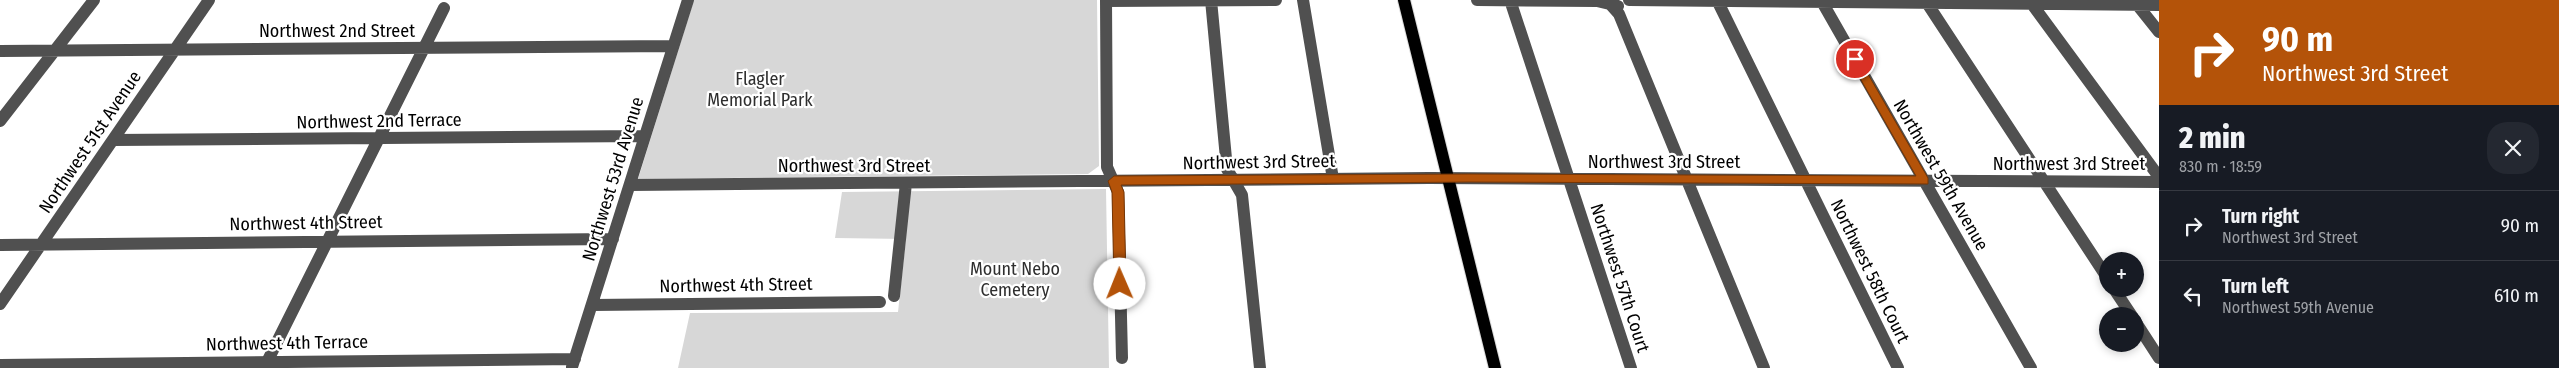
<!DOCTYPE html>
<html lang="en">
<head>
<meta charset="utf-8">
<style>
	:root { --surface:#171b24; --page:#242831; --text:#f1f3f6; --muted:#9ea1a6; --line:#363941 }
	body { margin:0; font-family:"Fira Sans Condensed",sans-serif; background:var(--page); color:var(--text); height:100vh; display:flex; flex-direction:column; font-size:19px; white-space:nowrap }
	* { box-sizing:border-box; margin:0 }
	p { font-size:16px; color:var(--muted) }
	.icon { flex:none; width:28px; height:28px; fill:none; stroke:currentColor; stroke-width:2; stroke-linecap:round; stroke-linejoin:round }
	.map { position:relative; flex:1; overflow:hidden }
	.sheet { display:flex; flex-direction:column; background:var(--surface); width:400px }
	.sheet>* { flex:none }
	.guide { background:#b45309; color:#fff; overflow:hidden }
	.controls { position:absolute; left:2099px; top:252px; display:grid; gap:10px }
	.controls a { display:grid; place-items:center; width:45px; height:45px; border-radius:50%; background:var(--surface); box-shadow:0 2px 8px #0003; font-size:25px }
	.pin { position:absolute; display:grid; place-items:center; width:42px; height:42px; color:#fff; margin:-21px; border:2px solid #fff; border-radius:50%; box-shadow:0 1px 5px #0007 }
	.me { position:absolute; width:55px; margin:-28px; rotate:359deg; stroke-linejoin:round; filter:drop-shadow(0 0 4px #0008) }
	.turn { display:flex; align-items:center; gap:18px; height:105px; padding:0 20px; font-size:22px }
	.turn .icon { width:65px; height:65px; stroke-width:2.5 }
	.turn b { display:block; font-size:35px; line-height:42px }
	.round { display:grid; place-items:center; flex:none; width:52px; height:52px; border-radius:20px; background:var(--page) }
	.summary { display:flex; align-items:center; justify-content:space-between; height:85px; padding:0 20px }
	h1 { font-size:30px; font-weight:800; line-height:38px }
	ul { padding:0; list-style:none }
	li { display:flex; align-items:center; gap:15px; height:70px; padding:0 20px; border-top:1px solid var(--line) }
	li div { flex:1 }
	li b { display:block; font-size:19px }
	li em { font-style:normal }
	main { display:flex; flex:1; min-height:0 }
	.map>svg:first-child { display:block }
	.green { fill:#d7d7d7 }
	.lines { fill:none; stroke-linecap:round; stroke-linejoin:round }
	.major-casing { stroke:#dbdbdb; stroke-width:14 }
	.minor { stroke:#505050; stroke-width:12 }
	.major { stroke:#000; stroke-width:12 }
	.route { fill:#b45309; stroke:#753606 }
	.labels { text-anchor:middle; dominant-baseline:central; stroke-width:4.5; stroke-linejoin:round; paint-order:stroke }
	.street-label { font-size:18px; fill:#000; stroke:#fff }
	.park-label { font-size:18px; fill:#2e2e2e; stroke:#fff }
</style>
</head>
<body>
<main>
<div class="map">
<svg width="2159" height="368" viewBox="0 0 2159 368">
	<rect width="100%" height="100%" fill="#fff"/>
	<path class="green" d="M694,0H1097L1099,166L1088,174L638,179Z
		M1106,189L1109,368H678L690,313L898,312L906,239L835,238L842,192Z"/>
	<g class="lines">
		<g class="major-casing">
			<path id="major" d="M1404,0L1495,368"/>
		</g>
		<path class="minor" d="M1106,0L1107,167L1118,192L1122,358
			M1211,0L1227,169L1242,195L1260,368
			M1303,0L1333,179
			M1477,0L1597,1L1618,6
			M1510,0L1631,368
			M1629,0L2159,5
			M1717,0L1898,368
			M1821,0L2031,368
			M1925,0L2108,279
			M2029,0L2159,177
			M1106,1L1276,0
			M2135,2L2159,32
			M1611,5L1619,14L1764,368
			M0,51L673,46
			M0,121L94,0
			M113,140L645,136
			M630,185L1429,178L2159,182
			M0,245L613,239
			M2114,289L2132,316
			M894,296L906,183
			M0,304L209,0
			M592,305L880,302
			M2135,321L2159,358
			M0,365L575,359
			M572,367L688,0
			M264,368L444,8"/>
		<use href="#major" class="major"/>
	</g>
	<path class="route" d="M1855,56L1858,57L1928,178V184L1468,182L1121,185L1124,192L1126,284L1120,289L1114,284L1112,192L1108,181L1114,176L1468,174L1916,176L1849,59Z"/>
	<g class="labels">
		<g class="street-label">
			<text x="337" y="31">Northwest 2nd Street</text>
			<text transform="translate(379 121) rotate(-1)">Northwest 2nd Terrace</text>
			<text transform="translate(90 142) rotate(-56)">Northwest 51st Avenue</text>
			<text transform="translate(1259 162) rotate(-1)">Northwest 3rd Street</text>
			<text x="1664" y="162">Northwest 3rd Street</text>
			<text x="2069" y="164">Northwest 3rd Street</text>
			<text x="854" y="166">Northwest 3rd Street</text>
			<text transform="translate(1941 175) rotate(60)">Northwest 59th Avenue</text>
			<text transform="translate(613 179) rotate(-73)">Northwest 53rd Avenue</text>
			<text transform="translate(306 223) rotate(-1)">Northwest 4th Street</text>
			<text transform="translate(1870 271) rotate(64)">Northwest 58th Court</text>
			<text transform="translate(1620 278) rotate(72)">Northwest 57th Court</text>
			<text transform="translate(736 285) rotate(-1)">Northwest 4th Street</text>
			<text transform="translate(287 343) rotate(-1)">Northwest 4th Terrace</text>
		</g>
		<g class="park-label">
			<text x="760" y="79">Flagler<tspan x="760" dy="21">Memorial Park</tspan></text>
			<text x="1015" y="269">Mount Nebo<tspan x="1015" dy="21">Cemetery</tspan></text>
		</g>
	</g>
</svg>
<div class="controls">
<a>+</a>
<a>−</a>
</div>
<div class="pin" style="left:1855px;top:59px;background:#d93025"><svg class="icon" aria-label="arrive" viewBox="0 0 24 24"><path d="M6 21V4h12l-3 4 3 4H6"/></svg></div>
<svg class="me" style="left:1120px;top:284px" viewBox="-20 -20 40 40"><circle r="19" fill="#fff"/><path d="M0-13L10 11 0 6-10 11z" fill="#b45309"/></svg>
</div>
<section class="sheet">
<div class="guide">
<div class="turn"><svg class="icon" aria-label="right" viewBox="0 0 24 24"><path d="M7 20v-9h11M14 6l5 5-5 5"/></svg><div><b>90 m</b>Northwest 3rd Street</div></div>
</div>
<div class="summary"><div><h1>2 min</h1><p>830 m · 18:59</p></div><a class="round"><svg class="icon" aria-label="close" viewBox="0 0 24 24"><path d="M6 6l12 12M18 6L6 18"/></svg></a></div>
<ul>
<li><svg class="icon" aria-label="right" viewBox="0 0 24 24"><path d="M7 20v-9h11M14 6l5 5-5 5"/></svg><div><b>Turn right</b><p>Northwest 3rd Street</p></div><em>90 m</em></li>
<li><svg class="icon" aria-label="left" viewBox="0 0 24 24"><path d="M17 20v-9H6M10 6l-5 5 5 5"/></svg><div><b>Turn left</b><p>Northwest 59th Avenue</p></div><em>610 m</em></li>
</ul>
</section>
</main>
</body>
</html>
